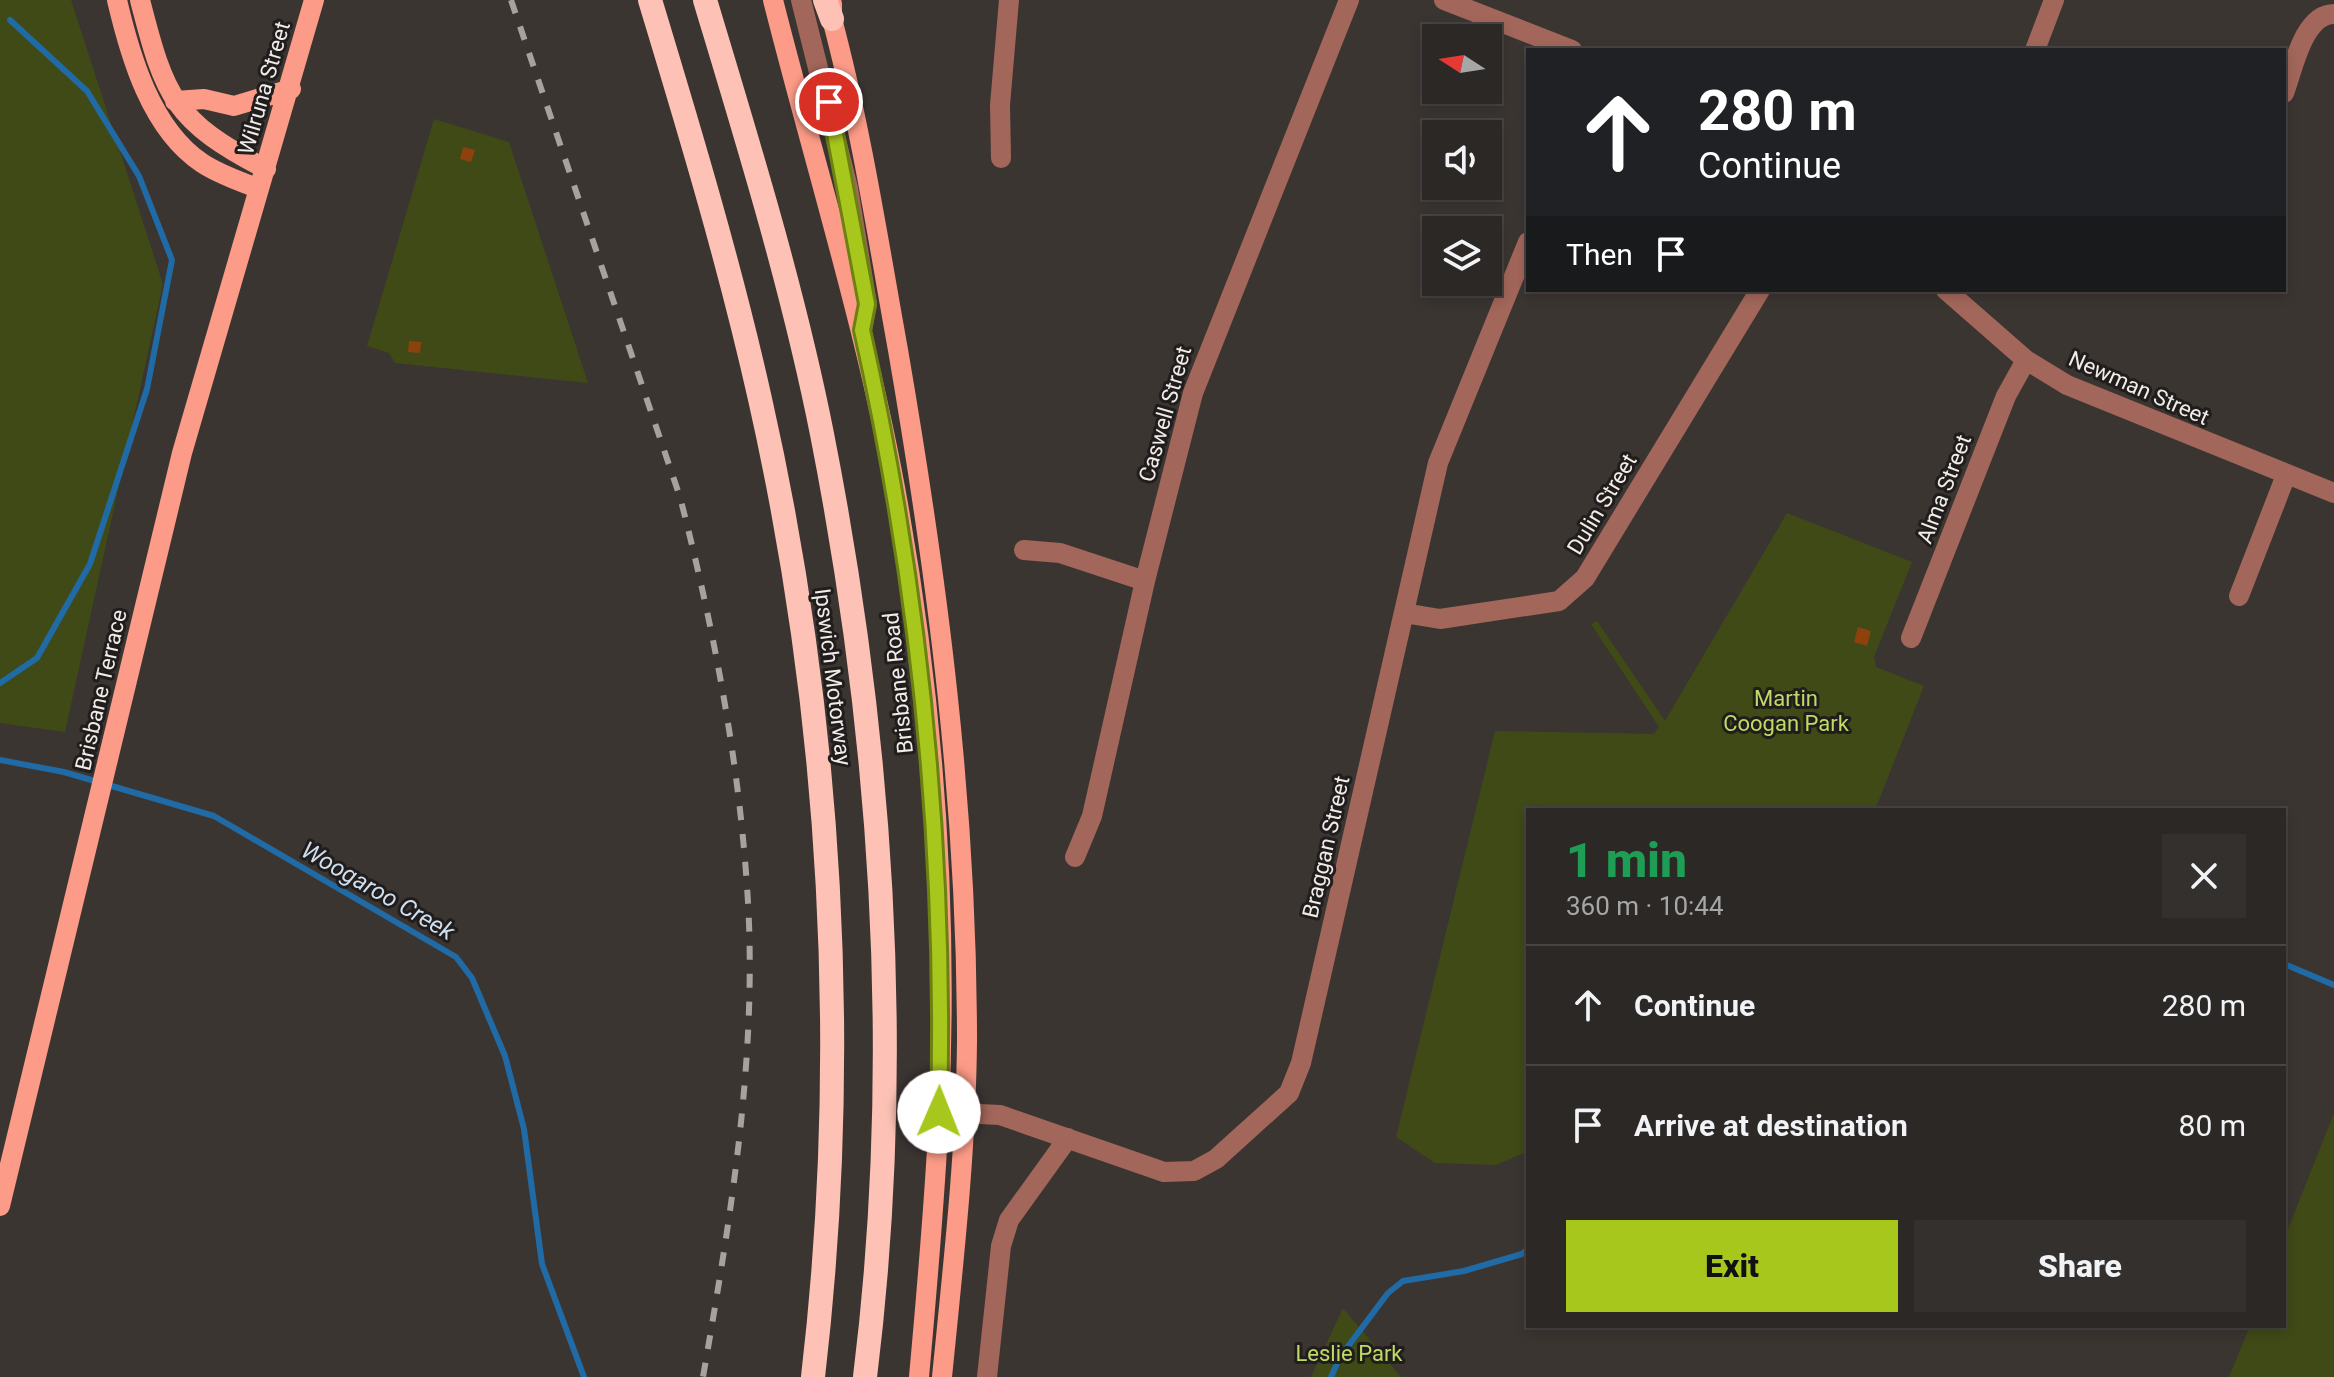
<!DOCTYPE html>
<html lang="en">
<head>
<meta charset="utf-8">
<style>
	:root { --surface:#2c2826; --page:#34302e; --text:#f1f3f6; --muted:#a6a6a7; --line:#484443; --accent:#a8c71c }
	body { margin:0; font-family:Roboto,sans-serif; background:var(--page); color:var(--text); height:100vh; display:flex; flex-direction:column; font-size:30px; white-space:nowrap }
	* { box-sizing:border-box; margin:0 }
	p { font-size:26px; color:var(--muted) }
	.icon { flex:none; width:44px; height:44px; fill:none; stroke:currentColor; stroke-width:2; stroke-linecap:round; stroke-linejoin:round }
	.map { position:relative; flex:1; overflow:hidden }
	.details { position:absolute; left:1526px; top:808px; width:760px; height:520px; display:flex; flex-direction:column; background:var(--surface); border-radius:0px; box-shadow:0 4px 12px #0003,0 0 0 2px var(--line) }
	.details>* { flex:none }
	.banner { position:absolute; left:1526px; top:48px; width:760px; height:244px; border-radius:0px; box-shadow:0 4px 12px #0003,0 0 0 2px var(--line); background:#202124; color:#fff; overflow:hidden }
	.needle { width:52px; rotate:282deg }
	.controls { position:absolute; left:1422px; top:24px; display:grid; gap:16px }
	.controls a { display:grid; place-items:center; width:80px; height:80px; border-radius:0px; background:var(--surface); box-shadow:0 4px 12px #0003,0 0 0 2px var(--line); font-size:40px }
	.pin { position:absolute; display:grid; place-items:center; width:68px; height:68px; color:#fff; margin:-34px; border:4px solid #fff; border-radius:50%; box-shadow:0 2px 8px #0007 }
	.me { position:absolute; width:88px; margin:-44px; rotate:1deg; stroke-linejoin:round; filter:drop-shadow(0 0 6px #0008) }
	.turn { display:flex; align-items:center; gap:28px; height:168px; padding:0 40px; font-size:36px }
	.turn .icon { width:104px; height:104px; stroke-width:2.5 }
	.turn b { display:block; font-size:56px; line-height:68px }
	.then { display:flex; align-items:center; height:76px; padding:0 40px; background:#0003; gap:16px; font-size:30px }
	.round { display:grid; place-items:center; flex:none; width:84px; height:84px; border-radius:0px; background:var(--page) }
	.summary { display:flex; align-items:center; justify-content:space-between; height:136px; padding:0 40px }
	h1 { font-size:48px; font-weight:800; line-height:60px; color:#1e9e55 }
	.action { display:flex; gap:16px; margin-top:auto; padding:16px 40px }
	.action a { flex:1; height:92px; border-radius:0px; background:var(--accent); color:#111; font-size:32px; font-weight:800; line-height:92px; text-align:center }
	.action a+a { background:var(--page); color:var(--text) }
	ul { padding:0; list-style:none }
	li { display:flex; align-items:center; gap:24px; height:120px; padding:0 40px; border-top:2px solid var(--line) }
	li div { flex:1 }
	li b { display:block; font-size:30px }
	li em { font-style:normal }
	.map>svg:first-child { display:block }
	.green { fill:#3f4a17 }
	.lines { fill:none; stroke-linecap:round; stroke-linejoin:round }
	.stream { stroke:#206aa5; stroke-width:6 }
	.building { fill:#8d420d }
	.minor { stroke:#a2665a; stroke-width:20 }
	.major { stroke:#fc9b87; stroke-width:20 }
	.highway { stroke:#fdc2b5; stroke-width:24 }
	.rail { stroke:#a6a29f; stroke-width:6; stroke-dasharray:14 14; stroke-linecap:butt }
	.route-casing { stroke:#6d8112; stroke-width:20 }
	.route { stroke:#a8c71c; stroke-width:14 }
	.labels { text-anchor:middle; dominant-baseline:central; stroke-width:6; stroke-linejoin:round; paint-order:stroke }
	.street-label { font-size:22px; fill:#efece9; stroke:#201d1c }
	.park-label { font-size:22px; fill:#bfdb65; stroke:#201d1c }
	.water-label { font-size:24px; font-style:italic; fill:#cddfef; stroke:#201d1c }
</style>
</head>
<body>
<div class="map">
<svg width="2334" height="1377" viewBox="0 0 2334 1377">
	<rect width="100%" height="100%" fill="#3b3532"/>
	<path class="green" d="M0,0H71L163,284L65,732L0,723Z
		M434,119L509,142L588,383L395,363L389,353L367,346Z
		M1787,513L1912,562L1874,657L1876,667L1924,686L1875,810H1528V1151L1496,1165L1435,1163L1396,1137L1495,731L1654,734L1659,727L1591,624L1597,621L1665,721Z
		M2334,1113V1377H2229L2250,1326H2284V1239Z
		M1343,1308L1401,1377H1311Z"/>
	<g class="lines">
		<path class="stream" d="M0,683L37,658L90,564L147,389L172,260L139,176L87,91L10,20
			M0,760L64,772L214,816L456,957L472,978L505,1056L524,1129L542,1264L584,1377
			M2284,964L2334,985
			M1331,1377L1340,1357L1388,1293L1403,1281L1464,1271L1522,1254L1528,1249"/>
	</g>
	<path class="building" d="M463,147L475,150L471,162L460,159Z
		M409,341L421,342L420,353L408,352Z
		M1858,627L1871,631L1867,646L1854,642Z"/>
	<g class="lines">
		<path class="minor" d="M801,0L848,188L867,304L862,330
			M1444,0L1572,50
			M2035,50L2054,0
			M2284,93C2293,70 2303,14 2334,14
			M1001,158L1000,105L1009,0
			M1946,290L2026,360L2067,385L2334,493
			M1024,550L1060,553L1145,581
			M2239,596L2286,475
			M1404,613L1440,619L1559,601L1585,578L1760,290
			M1911,638L2006,396L2026,360
			M1075,857L1092,816L1145,581L1193,393L1349,0
			M939,1112L1000,1115L1164,1172L1194,1171L1216,1159L1289,1093L1301,1063L1438,463L1528,242
			M987,1377L1001,1246L1009,1220L1068,1138"/>
		<path class="major" d="M117,0C130,56 151,129 202,163C220,175 240,181 259,189
			M140,0C165,98 174,121 266,169
			M773,0C816,170 869,337 899,510C934,708 948,911 939,1111C935,1200 927,1289 919,1377
			M832,4V19C861,128 878,239 898,350C938,583 967,804 967,1041C966,1153 953,1266 942,1377
			M175,101L204,99L234,106L291,89
			M0,1206L182,453L314,0"/>
		<path class="highway" d="M650,0C690,132 730,265 760,399C832,718 851,1052 813,1377
			M705,0C748,143 793,288 822,434C883,744 904,1063 865,1377
			M825,0L832,19"/>
		<path class="rail" d="M511,0L680,497C714,629 740,765 748,902C757,1061 730,1221 703,1377"/>
	</g>
	<g class="lines">
		<g class="route-casing">
			<path id="route" d="M829,102L867,304L862,330C920,589 946,847 939,1112"/>
		</g>
		<use href="#route" class="route"/>
	</g>
	<g class="labels">
		<g class="street-label">
			<text transform="translate(264 88) rotate(-74)">Wilruna Street</text>
			<text transform="translate(2139 388) rotate(24)">Newman Street</text>
			<text transform="translate(1165 414) rotate(-74)">Caswell Street</text>
			<text transform="translate(1944 489) rotate(-69)">Alma Street</text>
			<text transform="translate(1602 504) rotate(-59)">Dulin Street</text>
			<text transform="translate(833 677) rotate(83)">Ipswich Motorway</text>
			<text transform="translate(898 683) rotate(-96)">Brisbane Road</text>
			<text transform="translate(101 690) rotate(-77)">Brisbane Terrace</text>
			<text transform="translate(1326 847) rotate(-77)">Braggan Street</text>
		</g>
		<g class="park-label">
			<text x="1786" y="698">Martin<tspan x="1786" dy="25">Coogan Park</tspan></text>
			<text x="1349" y="1353">Leslie Park</text>
		</g>
		<g class="water-label">
			<text transform="translate(378 891) rotate(30)">Woogaroo Creek</text>
		</g>
	</g>
</svg>
<div class="controls">
<a><svg class="needle" viewBox="-14 -14 28 28"><path d="M0-13l5 13h-10z" fill="#e53935"/><path d="M0 13l5-13h-10z" fill="#a6a6a7"/></svg></a>
<a><svg class="icon" aria-label="sound" viewBox="0 0 24 24"><path d="M4 9h4l5-4v14l-5-4H4zM17 9q2 3 0 6"/></svg></a>
<a><svg class="icon" aria-label="layers" viewBox="0 0 24 24"><path d="M12 4l9 5-9 5-9-5zM3 14l9 5 9-5"/></svg></a>
</div>
<div class="pin" style="left:829px;top:102px;background:#d93025"><svg class="icon" aria-label="arrive" viewBox="0 0 24 24"><path d="M6 21V4h12l-3 4 3 4H6"/></svg></div>
<svg class="me" style="left:939px;top:1112px" viewBox="-20 -20 40 40"><circle r="19" fill="#fff"/><path d="M0-13L10 11 0 6-10 11z" fill="#a8c71c"/></svg>
<div class="banner">
<div class="turn"><svg class="icon" aria-label="ahead" viewBox="0 0 24 24"><path d="M12 20V5M6 11l6-6 6 6"/></svg><div><b>280 m</b>Continue</div></div>
<div class="then">Then<svg class="icon" aria-label="arrive" viewBox="0 0 24 24"><path d="M6 21V4h12l-3 4 3 4H6"/></svg></div>
</div>
<section class="details">
<div class="summary"><div><h1>1 min</h1><p>360 m · 10:44</p></div><a class="round"><svg class="icon" aria-label="close" viewBox="0 0 24 24"><path d="M6 6l12 12M18 6L6 18"/></svg></a></div>
<ul>
<li><svg class="icon" aria-label="ahead" viewBox="0 0 24 24"><path d="M12 20V5M6 11l6-6 6 6"/></svg><div><b>Continue</b></div><em>280 m</em></li>
<li><svg class="icon" aria-label="arrive" viewBox="0 0 24 24"><path d="M6 21V4h12l-3 4 3 4H6"/></svg><div><b>Arrive at destination</b></div><em>80 m</em></li>
</ul>
<div class="action"><a>Exit</a><a>Share</a></div>
</section>
</div>
</body>
</html>
